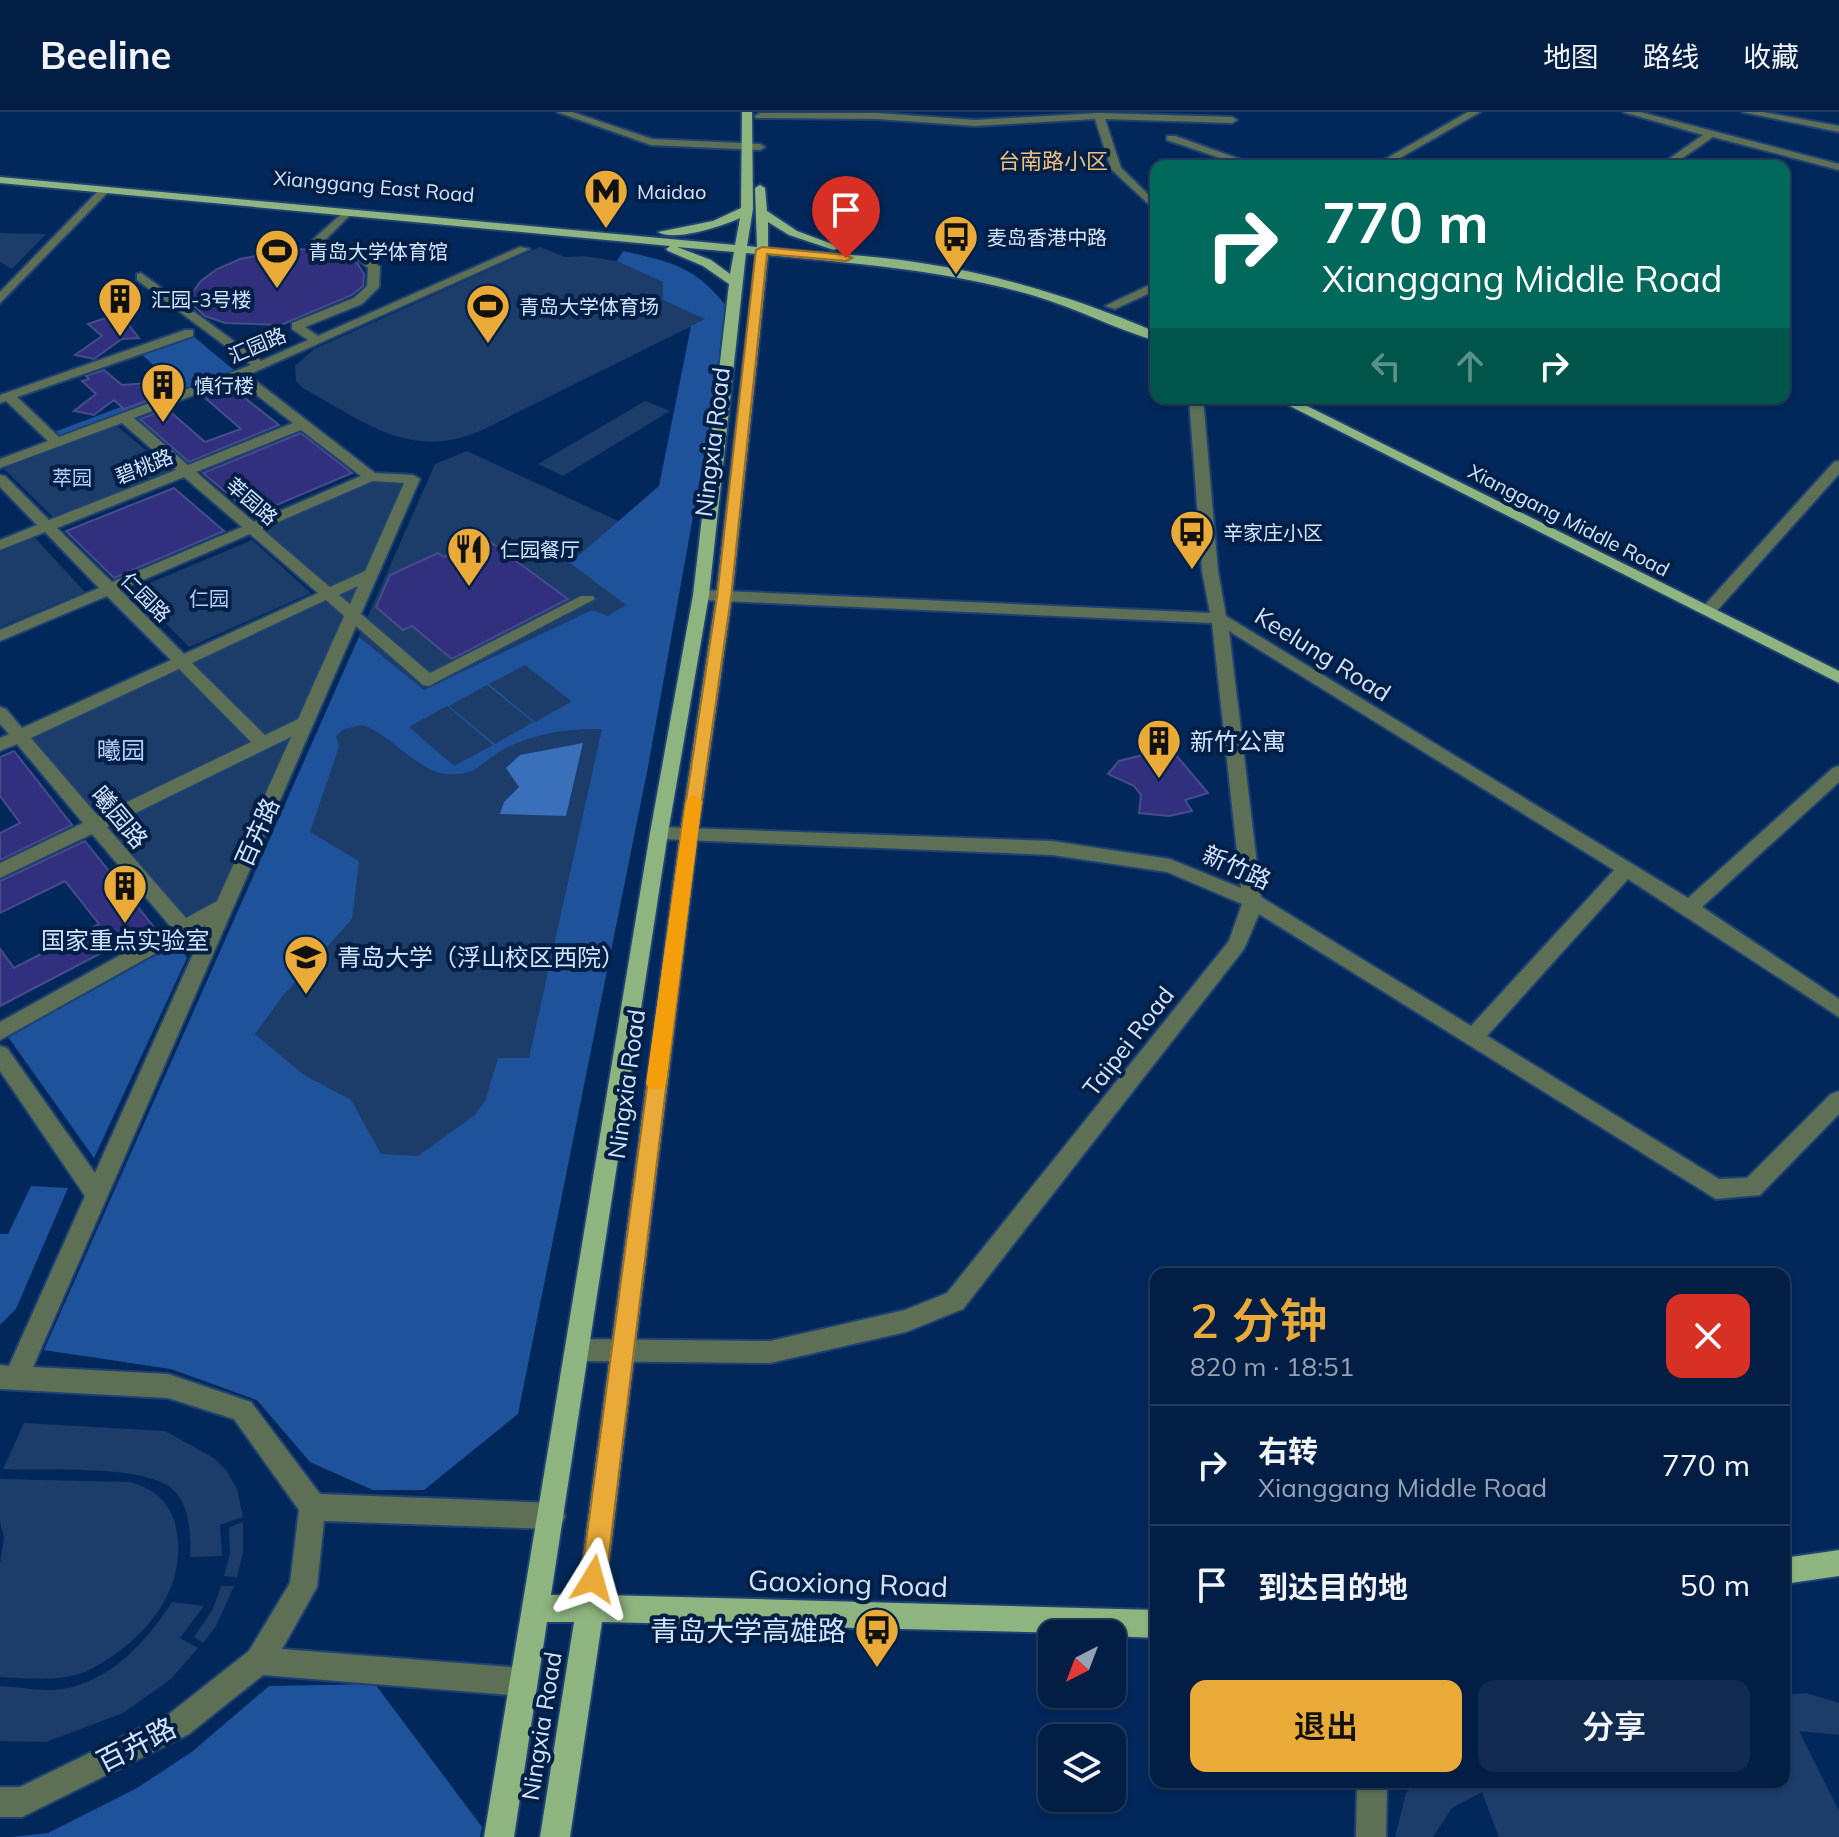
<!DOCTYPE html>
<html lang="zh">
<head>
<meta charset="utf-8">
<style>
	:root { --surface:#021e44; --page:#102b4f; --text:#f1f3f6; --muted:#96a2b2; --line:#233c5d; --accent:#eaaa38 }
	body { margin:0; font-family:Mulish,"Noto Sans SC",sans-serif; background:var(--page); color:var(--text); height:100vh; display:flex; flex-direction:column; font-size:30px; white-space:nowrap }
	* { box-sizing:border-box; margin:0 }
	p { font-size:26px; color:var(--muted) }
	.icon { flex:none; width:44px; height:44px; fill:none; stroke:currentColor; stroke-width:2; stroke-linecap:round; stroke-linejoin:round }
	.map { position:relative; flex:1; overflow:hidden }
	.details { position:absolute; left:1150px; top:1156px; width:640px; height:520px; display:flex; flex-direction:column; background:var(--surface); border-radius:16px; box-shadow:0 2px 6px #0004,0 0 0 2px var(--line) }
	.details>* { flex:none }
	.guide { position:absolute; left:1150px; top:48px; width:640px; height:244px; border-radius:16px; box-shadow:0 2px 6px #0004,0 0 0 2px var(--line); background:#00695c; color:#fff; overflow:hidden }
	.needle { width:52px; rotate:222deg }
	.tools { position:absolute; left:1038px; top:1508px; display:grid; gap:16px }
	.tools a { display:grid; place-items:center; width:88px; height:88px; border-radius:16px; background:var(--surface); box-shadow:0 2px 6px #0004,0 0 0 2px var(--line); font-size:40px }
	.pin { position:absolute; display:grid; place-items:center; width:68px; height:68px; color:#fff; margin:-82px -34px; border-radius:50% 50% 50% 0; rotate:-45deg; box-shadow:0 0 8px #0007 }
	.pin .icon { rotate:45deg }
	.me { position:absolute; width:88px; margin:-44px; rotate:8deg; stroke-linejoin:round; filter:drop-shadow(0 0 6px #0008) }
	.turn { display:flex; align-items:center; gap:28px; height:168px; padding:0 40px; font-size:36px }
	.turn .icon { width:104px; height:104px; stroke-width:2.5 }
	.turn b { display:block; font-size:56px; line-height:68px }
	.lanes { display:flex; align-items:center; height:76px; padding:0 40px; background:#0003; justify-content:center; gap:40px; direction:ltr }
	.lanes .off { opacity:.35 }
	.round { display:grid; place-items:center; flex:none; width:84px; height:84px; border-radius:16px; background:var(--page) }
	.headline { display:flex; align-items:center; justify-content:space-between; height:136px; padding:0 40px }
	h1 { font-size:48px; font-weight:600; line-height:60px; color:var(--accent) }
	.primary-button { display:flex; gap:16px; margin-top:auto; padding:16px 40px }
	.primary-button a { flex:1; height:92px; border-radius:16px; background:var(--accent); color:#111; font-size:32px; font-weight:600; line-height:92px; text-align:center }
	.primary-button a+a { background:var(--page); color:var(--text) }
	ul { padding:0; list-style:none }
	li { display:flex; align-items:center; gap:24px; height:120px; padding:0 40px; border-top:2px solid var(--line) }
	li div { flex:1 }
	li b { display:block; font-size:30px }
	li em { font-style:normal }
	header { display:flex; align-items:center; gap:48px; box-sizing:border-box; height:112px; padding:0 40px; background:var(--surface); border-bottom:2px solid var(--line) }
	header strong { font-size:38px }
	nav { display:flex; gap:44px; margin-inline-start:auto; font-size:28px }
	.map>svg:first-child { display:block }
	.green { fill:#1c3c69 }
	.forest { fill:#1e529b; fill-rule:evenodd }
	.water { fill:#3a6fba }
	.building { fill:#30307f; stroke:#464c89; stroke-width:2 }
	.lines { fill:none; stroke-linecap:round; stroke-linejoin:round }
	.minor-casing { stroke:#1f4272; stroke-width:4 }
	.major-casing { stroke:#1f4272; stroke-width:4 }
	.minor { fill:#5d7056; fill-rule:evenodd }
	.major { fill:#8eb580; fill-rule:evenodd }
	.route { fill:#eaaa38; stroke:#986e24; stroke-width:2 }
	.slow { fill:#f59e0b }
	.labels { text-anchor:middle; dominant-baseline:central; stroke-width:8; stroke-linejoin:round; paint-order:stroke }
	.far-street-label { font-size:20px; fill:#d2e4fe; stroke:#041f46 }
	.far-poi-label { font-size:20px; fill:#d2e4fe; stroke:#041f46; text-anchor:start }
	.far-park-label { font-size:20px; fill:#b3cff8; stroke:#041f46 }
	.far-neighbourhood-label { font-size:22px; fill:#eec27d; stroke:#041f46 }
	.street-label { font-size:24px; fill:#d2e4fe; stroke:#041f46 }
	.poi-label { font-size:24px; fill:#d2e4fe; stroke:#041f46; text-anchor:start }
	.park-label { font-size:24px; fill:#b3cff8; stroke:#041f46 }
	.near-street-label { font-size:28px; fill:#d2e4fe; stroke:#041f46 }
	.near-poi-label { font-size:28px; fill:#d2e4fe; stroke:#041f46; text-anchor:end }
</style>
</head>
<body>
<header>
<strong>Beeline</strong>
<nav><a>地图</a><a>路线</a><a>收藏</a></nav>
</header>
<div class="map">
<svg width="1839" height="1725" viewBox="0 0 1839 1725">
	<rect width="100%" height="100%" fill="#02285b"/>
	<path class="green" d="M0,121L46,122L12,157L0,150Z
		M540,135L565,145L583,144L617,149L663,167V188L706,207L480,319C409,349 364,309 304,277L296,269L295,254L314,237Z
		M645,289L670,299L563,364L538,352Z
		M117,314L172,360L55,407L4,357Z
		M467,339L653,425L458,1349L424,1378H373L310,1350L257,1288L171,1257L44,1238L435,352Z
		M372,368L410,369L365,461L329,477L259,416Z
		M35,426L85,480L0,515V440Z
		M252,428L311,481L189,535L133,478Z
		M359,472L298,609L98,708L27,624Z
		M291,624L217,791L186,807L109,714Z
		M24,1311L165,1319L214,1346L227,1359L237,1377L243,1405L220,1413L222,1444L190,1445C191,1422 190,1390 170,1375C141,1353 42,1358 3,1357Z
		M0,1367L130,1370C150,1375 168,1388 174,1408C193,1472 146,1529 91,1557C63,1571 30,1566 0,1565V1452L4,1425L0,1410Z
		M243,1410V1441L237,1465L224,1464L230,1442L229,1415Z
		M221,1474H234L216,1514L203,1531L194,1525L213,1497Z
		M172,1490L204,1494L180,1526L198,1536L171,1567L123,1601L46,1630L0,1629V1574C20,1575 43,1580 63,1577C111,1569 147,1529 172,1490Z
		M1806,1581L1839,1591V1623L1799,1619L1839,1699V1725H1499L1482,1680L1452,1696L1433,1725H1395L1406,1681L1418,1670H1784V1583Z"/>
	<path class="forest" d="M623,139C675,151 697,155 730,199L648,655L518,1302L424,1378H373L310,1350L257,1288L171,1257L44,1238L359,525L424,578L592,498L608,504L626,493L570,451L659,374L691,214L705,207L663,188V170L617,149ZM525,553L571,589V590L535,610L489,572ZM487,573L533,610L532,611L495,632L449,594ZM447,594L493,633L454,654L409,615ZM362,613C389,621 419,660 446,662C478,665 481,649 506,636C535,621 570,616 602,617L529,946H498L485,989L475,1003L418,1044L381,1042L351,988L304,963L255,922L282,885L352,807L359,749L310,720L339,635L336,624L344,617Z
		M192,223L236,260L61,326L54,320L177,274L140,241Z
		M178,831L187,846L94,1046L8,925Z
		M31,1074L68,1076L16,1197L0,1213V1122H8Z
		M375,1572L482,1715L480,1725H11L48,1721L137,1676L193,1639L269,1574Z"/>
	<path class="water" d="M583,631L566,704L500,702L504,690L519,675L506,656L520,643Z"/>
	<path class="building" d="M295,137L319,138L357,151L364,162L363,174L352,183L281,213L225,211L205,204L194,194L192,181L201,169L217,157L240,147Z
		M112,204L120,211L125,208L139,226L122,227L94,247L75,243L102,224L88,212Z
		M104,258L122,273L159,270L158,274L168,273L165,282L124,297L114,288L94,303L74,299L96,282L82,269L89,267L86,264Z
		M230,274L279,313L189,350L140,307L167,297L205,330L241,317L203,284Z
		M301,321L352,361L253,403L203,361Z
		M174,376L224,419L114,466L66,419Z
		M485,426L568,487L452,547L412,514L403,518L376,495L390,463L438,441L444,445Z
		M14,639L72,713L0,748V721L20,711L0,684V645Z
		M1147,642L1152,649L1176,643L1208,681L1185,688L1192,699L1169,704L1139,701L1141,683L1134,674L1108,662L1119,649Z
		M85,729L153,814L0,894V837L14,856L99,812L65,769L0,801V769Z"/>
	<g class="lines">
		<g class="minor-casing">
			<path id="minor" d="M557,0H572L652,27L760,32L765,35L760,38L651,33Z
				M1468,0H1480L1386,54H1373Z
				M1623,0H1640L1839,52V58L1713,25L1671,54H1659L1703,23Z
				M1742,0H1763L1839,14V20Z
				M760,1H877L975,8L1099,1L1232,5L1237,8L1232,11L1105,7L1121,56L1156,90V99L1111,57L1095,7L975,14L877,7L756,6L755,4Z
				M1167,24H1175L1259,54H1244L1167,28Z
				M102,75L111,77L0,191V180Z
				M346,98L352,101L322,131L364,142L380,155L379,175L362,192L305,215L318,224L520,135L530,137L248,263L375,361L413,363L420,367L361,502L430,561L581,484H593L595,487L429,574L423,573L356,514L33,1255L168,1262L251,1290L320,1382L552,1391L561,1395L565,1404L561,1413L552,1417L324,1409L317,1475L282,1537L522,1556L532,1560L536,1570L532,1580L522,1584L263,1563L189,1622L32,1700L22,1705H0V1675H20L169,1602L249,1539L290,1471L299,1398L234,1307L168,1286L0,1277V1253L9,1254L85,1084L0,959V934L7,936L95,1061L193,842L181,827L0,928V910L171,815L92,722L0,766V751L83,711L17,632L0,639V626L9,622L0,612V595L6,597L22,616L171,548L107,484L0,529V518L99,476L45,420L0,438V428L37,413L0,375V363L5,364L49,408L176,358L122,311L0,356V347L48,329L6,289L0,291V283L185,218H193V224L17,285L59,325L251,253L137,168V162L141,161L261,249L308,228L292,217V211L354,186L367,174L368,156L356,146L308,132ZM236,267L293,311L188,353L134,306ZM301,318L361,364L254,410L196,360ZM184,365L242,415L112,470L57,416ZM373,369L404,371L365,459L330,475L262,417ZM250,422L318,481L184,542L120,478ZM358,474L350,492L339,483ZM326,488L344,504L298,607L265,623L192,551ZM179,557L251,630L98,704L31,626ZM291,625L217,789L186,806L107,715ZM206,813L201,824L196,819Z
				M1156,170V178L1115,197L1105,194Z
				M1189,286H1203L1218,459L1226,504L1688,786L1833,656L1839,654V670L1702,795L1839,887V905L1628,767L1487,924L1719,1067L1747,1066L1831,982L1839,979V1002L1760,1083L1716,1087L1259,802L1244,837L963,1197L906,1220L770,1251L577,1249L568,1246L565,1238L568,1230L577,1227L770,1229L905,1198L947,1181L1229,829L1242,792L1167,760L1052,743L659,727L650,721L659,715L1052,729L1170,747L1241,776L1212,511L701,488L693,483L701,478L1210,501L1202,459ZM1229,519L1614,758L1471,914L1261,785Z
				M1839,349V362L1714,502H1702V496L1834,350Z
				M1357,1670H1387L1386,1725H1356Z"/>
		</g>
		<g class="major-casing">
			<path id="major" d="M742,0H752L753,97L747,134L757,135L755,76L760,73L765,76L767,99L797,119L840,135L834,138L789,123L768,110V136C819,141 871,143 921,151C1002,163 1081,188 1156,220V229C1115,217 1076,196 1035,184C947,158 858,152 768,143L732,485L698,722L605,1483L1156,1498V1526L1112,1524V1522L602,1510L570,1725H540L574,1510H547L514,1725H484L650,721L693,483L729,172L703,154L668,139L666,137L670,134L0,71V65L735,133L740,106C723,114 674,130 658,120L713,109L741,96ZM677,135L734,140L730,162L711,148ZM746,141L756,142L716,485L680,722L578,1483H551L668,721L709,483Z
				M1274,286H1291L1839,559V571Z
				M1839,1438V1464L1784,1472V1446Z"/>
		</g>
		<use href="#minor" class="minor"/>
		<use href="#major" class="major"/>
	</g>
	<path class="route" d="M762,135L846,143L852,146L846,149L767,142L731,485L697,722L606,1467L602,1476L593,1480L585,1476L581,1467L681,722L717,485L756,138Z"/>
	<path class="slow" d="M694,683L702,689L666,971L663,977H649L646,971L686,689Z"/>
	<defs>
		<g id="metro-pin" transform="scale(2.3)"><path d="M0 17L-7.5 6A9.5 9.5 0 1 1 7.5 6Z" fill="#eaaa38" stroke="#041f46"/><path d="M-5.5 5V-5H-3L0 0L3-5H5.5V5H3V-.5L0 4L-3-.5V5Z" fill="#111"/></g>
		<g id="bus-pin" transform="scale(2.3)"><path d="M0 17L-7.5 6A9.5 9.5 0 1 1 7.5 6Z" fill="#eaaa38" stroke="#041f46"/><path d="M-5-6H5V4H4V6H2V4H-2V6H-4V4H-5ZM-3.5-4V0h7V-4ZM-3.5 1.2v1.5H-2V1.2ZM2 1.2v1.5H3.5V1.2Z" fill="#111"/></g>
		<g id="stadium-pin" transform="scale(2.3)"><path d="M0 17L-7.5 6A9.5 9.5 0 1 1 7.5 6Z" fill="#eaaa38" stroke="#041f46"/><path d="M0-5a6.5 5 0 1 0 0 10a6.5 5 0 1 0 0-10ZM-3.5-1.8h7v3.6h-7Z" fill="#111"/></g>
		<g id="building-pin" transform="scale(2.3)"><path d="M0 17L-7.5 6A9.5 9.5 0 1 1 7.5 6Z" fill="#eaaa38" stroke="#041f46"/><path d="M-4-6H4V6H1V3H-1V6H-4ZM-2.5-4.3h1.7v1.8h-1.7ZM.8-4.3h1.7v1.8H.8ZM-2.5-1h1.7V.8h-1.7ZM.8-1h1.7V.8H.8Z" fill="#111"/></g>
		<g id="restaurant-pin" transform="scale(2.3)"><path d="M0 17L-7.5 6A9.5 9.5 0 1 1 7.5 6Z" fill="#eaaa38" stroke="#041f46"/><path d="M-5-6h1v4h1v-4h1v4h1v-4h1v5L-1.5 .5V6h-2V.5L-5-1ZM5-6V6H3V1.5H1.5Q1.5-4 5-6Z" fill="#111"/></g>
		<g id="university-pin" transform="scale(2.3)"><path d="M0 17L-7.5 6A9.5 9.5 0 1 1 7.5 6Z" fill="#eaaa38" stroke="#041f46"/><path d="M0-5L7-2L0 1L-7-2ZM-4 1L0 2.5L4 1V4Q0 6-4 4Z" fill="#111"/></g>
	</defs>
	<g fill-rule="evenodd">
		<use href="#metro-pin" x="606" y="79"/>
		<use href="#bus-pin" x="956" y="125"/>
		<use href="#stadium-pin" x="277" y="139"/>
		<use href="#building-pin" x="120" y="187"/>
		<use href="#stadium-pin" x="488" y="194"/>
		<use href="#building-pin" x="163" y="273"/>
		<use href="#bus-pin" x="1192" y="420"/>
		<use href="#restaurant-pin" x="469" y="437"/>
		<use href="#building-pin" x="1159" y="629"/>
		<use href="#building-pin" x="125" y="774"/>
		<use href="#university-pin" x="306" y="845"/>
		<use href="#bus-pin" x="877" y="1518"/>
	</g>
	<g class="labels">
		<g class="far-street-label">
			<text transform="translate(374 74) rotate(5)">Xianggang East Road</text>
			<text transform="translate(257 233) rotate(-23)">汇园路</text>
			<text transform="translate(144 354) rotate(-22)">碧桃路</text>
			<text transform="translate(252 389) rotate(41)">莘园路</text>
			<text transform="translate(1569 408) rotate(27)">Xianggang Middle Road</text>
			<text transform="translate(146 485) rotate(45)">仁园路</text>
		</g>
		<g class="far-poi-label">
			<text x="637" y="79">Maidao</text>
			<text x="987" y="125">麦岛香港中路</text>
			<text x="308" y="139">青岛大学体育馆</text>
			<text x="151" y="187">汇园-3号楼</text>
			<text x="519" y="194">青岛大学体育场</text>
			<text x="194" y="273">慎行楼</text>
			<text x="1223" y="420">辛家庄小区</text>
			<text x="500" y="437">仁园餐厅</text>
		</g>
		<g class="far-park-label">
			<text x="72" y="365">萃园</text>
			<text x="209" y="486">仁园</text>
		</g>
		<g class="far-neighbourhood-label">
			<text x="1053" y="49">台南路小区</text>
		</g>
		<g class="street-label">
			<text transform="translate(712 330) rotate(-83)">Ningxia Road</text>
			<text transform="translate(1323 542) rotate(32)">Keelung Road</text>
			<text transform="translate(120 705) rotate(50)">曦园路</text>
			<text transform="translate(257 720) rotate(-66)">百卉路</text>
			<text transform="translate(1237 755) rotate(24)">新竹路</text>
			<text transform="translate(1128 929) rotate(-52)">Taipei Road</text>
			<text transform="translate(626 972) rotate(-82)">Ningxia Road</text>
			<text transform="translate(541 1614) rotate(-81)">Ningxia Road</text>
		</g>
		<g class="poi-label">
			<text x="1190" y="629">新竹公寓</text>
			<text x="125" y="828" text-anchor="middle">国家重点实验室</text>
			<text x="337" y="845">青岛大学（浮山校区西院）</text>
		</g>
		<g class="park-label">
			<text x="121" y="638">曦园</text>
		</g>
		<g class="near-street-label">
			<text transform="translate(848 1471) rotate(2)">Gaoxiong Road</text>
			<text transform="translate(136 1632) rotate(-27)">百卉路</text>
		</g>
		<g class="near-poi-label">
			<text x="846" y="1518">青岛大学高雄路</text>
		</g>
	</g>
</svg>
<div class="tools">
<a><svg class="needle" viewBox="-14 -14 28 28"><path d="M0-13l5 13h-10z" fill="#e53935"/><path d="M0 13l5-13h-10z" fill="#96a2b2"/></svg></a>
<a><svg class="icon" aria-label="layers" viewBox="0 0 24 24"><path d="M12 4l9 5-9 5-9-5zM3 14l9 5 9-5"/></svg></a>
</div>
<div class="pin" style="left:846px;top:146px;background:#d93025"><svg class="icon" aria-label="arrive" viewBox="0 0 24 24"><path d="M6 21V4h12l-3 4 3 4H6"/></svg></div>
<svg class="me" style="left:593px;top:1467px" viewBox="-20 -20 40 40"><path d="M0-17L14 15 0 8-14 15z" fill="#eaaa38" stroke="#fff" stroke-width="4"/></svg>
<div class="guide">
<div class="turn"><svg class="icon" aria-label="right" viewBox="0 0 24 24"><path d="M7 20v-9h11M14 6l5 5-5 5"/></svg><div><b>770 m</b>Xianggang Middle Road</div></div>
<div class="lanes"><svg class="icon off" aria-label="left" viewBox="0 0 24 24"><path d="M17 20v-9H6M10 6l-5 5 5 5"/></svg><svg class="icon off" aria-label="ahead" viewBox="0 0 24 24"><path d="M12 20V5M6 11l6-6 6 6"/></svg><svg class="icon" aria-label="right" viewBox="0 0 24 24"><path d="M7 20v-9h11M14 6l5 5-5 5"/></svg></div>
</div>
<section class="details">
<div class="headline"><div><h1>2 分钟</h1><p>820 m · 18:51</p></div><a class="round" style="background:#d93025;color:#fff"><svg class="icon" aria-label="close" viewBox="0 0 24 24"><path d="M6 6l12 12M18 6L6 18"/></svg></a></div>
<ul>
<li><svg class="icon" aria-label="right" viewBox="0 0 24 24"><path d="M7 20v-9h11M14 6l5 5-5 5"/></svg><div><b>右转</b><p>Xianggang Middle Road</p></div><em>770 m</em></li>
<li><svg class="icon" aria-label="arrive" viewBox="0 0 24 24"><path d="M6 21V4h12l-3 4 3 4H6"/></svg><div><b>到达目的地</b></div><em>50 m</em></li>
</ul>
<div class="primary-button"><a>退出</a><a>分享</a></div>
</section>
</div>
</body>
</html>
